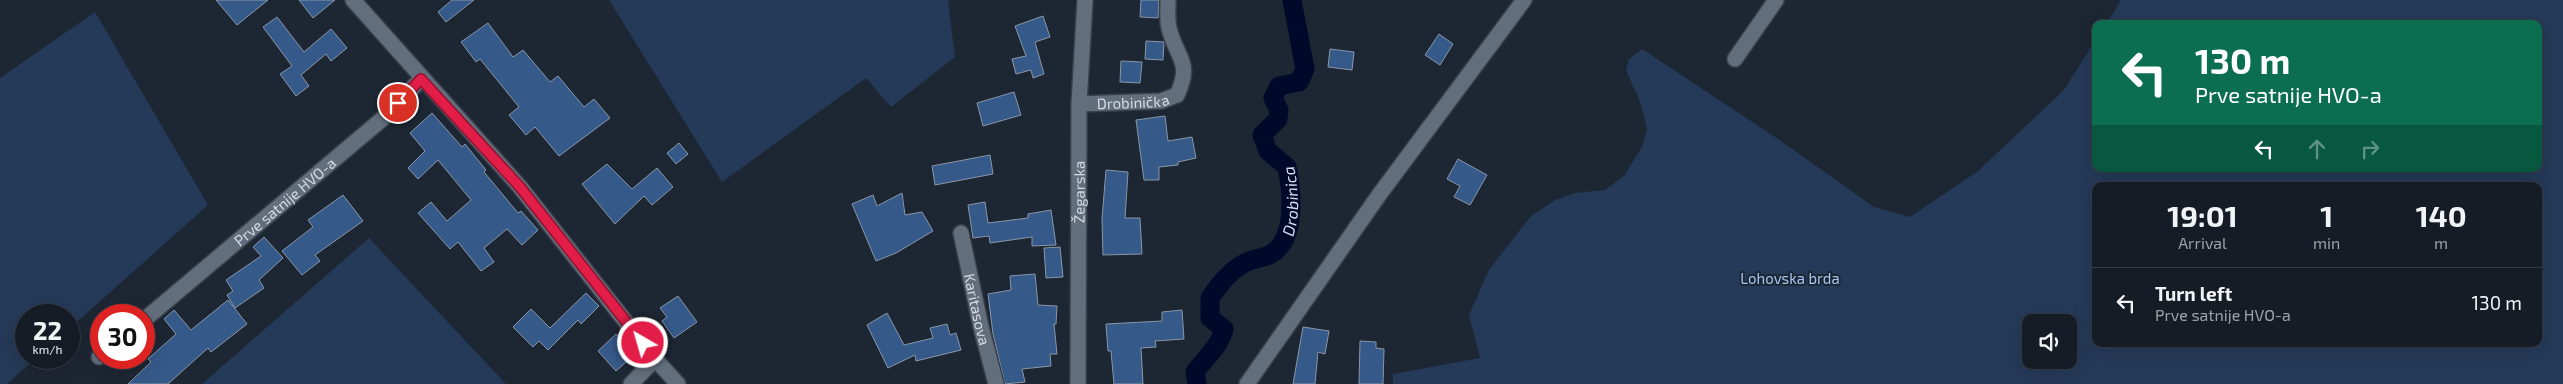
<!DOCTYPE html>
<html lang="en">
<head>
<meta charset="utf-8">
<style>
	:root { --surface:#161c26; --page:#1f252e; --text:#f1f3f6; --muted:#9ea1a7; --line:#353a43 }
	body { margin:0; font-family:"Exo 2",sans-serif; background:var(--page); color:var(--text); height:100vh; display:flex; flex-direction:column; font-size:19px; white-space:nowrap }
	* { box-sizing:border-box; margin:0 }
	p { font-size:16px; color:var(--muted) }
	.icon { flex:none; width:28px; height:28px; fill:none; stroke:currentColor; stroke-width:2; stroke-linecap:round; stroke-linejoin:round }
	.map { position:relative; flex:1; overflow:hidden }
	.sheet { position:absolute; left:2092px; top:182px; width:450px; height:165px; display:flex; flex-direction:column; background:var(--surface); border-radius:10px; box-shadow:0 5px 20px #0002,0 0 0 1px var(--line) }
	.sheet>* { flex:none }
	.top-card { position:absolute; left:2092px; top:20px; width:450px; height:152px; border-radius:10px; box-shadow:0 5px 20px #0002,0 0 0 1px var(--line); background:#0b6e4f; color:#fff; overflow:hidden }
	.fabs { position:absolute; left:2022px; top:314px; display:grid; gap:10px }
	.fabs a { display:grid; place-items:center; width:55px; height:55px; border-radius:10px; background:var(--surface); box-shadow:0 5px 20px #0002,0 0 0 1px var(--line); font-size:25px }
	.speed { position:absolute; left:15px; top:304px; display:flex; gap:10px; font-size:25px; font-weight:700; text-align:center }
	.speed>* { display:grid; place-content:center; width:65px; height:65px; border-radius:50%; background:var(--surface); box-shadow:0 5px 20px #0002,0 0 0 1px var(--line); line-height:1 }
	.speed small { font-size:12px; font-weight:400 }
	.speed .limit { border:8px solid #d22; background:#fff; color:#111 }
	.pin { position:absolute; display:grid; place-items:center; width:42px; height:42px; color:#fff; margin:-21px; border:2px solid #fff; border-radius:50%; box-shadow:0 1px 5px #0007 }
	.me { position:absolute; width:55px; margin:-28px; rotate:322deg; stroke-linejoin:round; filter:drop-shadow(0 0 4px #0008) }
	.turn { display:flex; align-items:center; gap:18px; height:105px; padding:0 20px; font-size:22px }
	.turn .icon { width:65px; height:65px; stroke-width:2.5 }
	.turn b { display:block; font-size:35px; line-height:42px }
	.lanes { display:flex; align-items:center; height:48px; padding:0 20px; background:#0003; justify-content:center; gap:25px; direction:ltr }
	.lanes .off { opacity:.35 }
	.eta { display:flex; justify-content:space-evenly; align-items:center; height:85px; text-align:center }
	.eta b { font-size:30px; font-weight:700; line-height:35px }
	ul { padding:0; list-style:none }
	li { display:flex; align-items:center; gap:15px; height:70px; padding:0 20px; border-top:1px solid var(--line) }
	li div { flex:1 }
	li b { display:block; font-size:19px }
	li em { font-style:normal }
	.map>svg:first-child { display:block }
	.green { fill:#253a58; fill-rule:evenodd }
	.lines { fill:none; stroke-linecap:round; stroke-linejoin:round }
	.canal { stroke:#00092a; stroke-width:19 }
	.building { fill:#355989; stroke:#8b97a7 }
	.minor-casing { stroke:#38404a; stroke-width:18 }
	.minor { stroke:#636e7d; stroke-width:15 }
	.route-casing { stroke:#92132f; stroke-width:12 }
	.route { stroke:#e11d48; stroke-width:9 }
	.labels { text-anchor:middle; dominant-baseline:central; stroke-width:4; stroke-linejoin:round; paint-order:stroke }
	.street-label { font-size:15px; fill:#d4dae3; stroke:#1d2633 }
	.park-label { font-size:15px; fill:#a5c5f2; stroke:#1d2633 }
	.water-label { font-size:16px; font-style:italic; fill:#d6e1f0; stroke:#1d2633 }
</style>
</head>
<body>
<div class="map">
<svg width="2563" height="384" viewBox="0 0 2563 384">
	<rect width="100%" height="100%" fill="#1d2633"/>
	<path class="green" d="M609,0H948L955,57L891,107L866,78L722,182Z
		M2121,0H2563V384H1393V374L1480,358L1469,315L1489,270L1530,217L1555,200L1575,193L1605,190L1624,176L1642,147L1647,129L1641,104L1626,70L1629,59L1642,49L1775,137L1874,207L1910,217L1978,171L2064,90L2096,39V169H2539V24H2106ZM2539,186V344H2096V186ZM2069,322V360H2031V322Z
		M95,12L208,205L69,329V315H26V358H36L7,384H0V78Z
		M369,238L506,384H202Z"/>
	<g class="lines">
		<path class="canal" id="s1" d="M1197,384L1195,372C1206,357 1220,346 1224,329L1210,318V298C1220,283 1232,268 1249,261C1256,258 1265,258 1271,254C1297,239 1292,191 1287,167L1268,151L1262,135L1278,119L1279,110L1273,98L1279,86L1299,82L1305,69L1292,0"/>
	</g>
	<path class="building" d="M216,0H268L237,25Z
		M299,0H335L313,18Z
		M452,0H474L446,22L438,12Z
		M1141,0H1159L1158,18L1140,17Z
		M1043,16L1050,37L1035,42L1044,74L1033,78L1031,70L1016,74L1012,59L1026,56L1015,26Z
		M277,17L304,52L331,29L347,48L331,61L326,54L301,75L309,86L296,96L280,74L292,66L263,27Z
		M488,23L513,57L523,50L550,82L558,76L584,107L594,99L610,118L559,156L535,127L526,135L509,115L519,107L480,59L476,62L461,42Z
		M1439,34L1453,44L1440,65L1425,55Z
		M1146,41L1164,42L1163,60L1145,59Z
		M1330,49L1354,52L1352,70L1328,67Z
		M1121,61L1142,62L1140,83L1120,82Z
		M1014,92L1021,115L983,126L977,103Z
		M432,113L462,147L465,144L486,170L484,172L518,213L521,211L538,230L522,245L507,229L484,248L494,262L481,271L458,242L450,249L418,213L431,202L447,221L471,200L438,160L418,179L408,168L425,151L410,133Z
		M1165,116L1168,141L1192,137L1196,158L1178,162V165L1159,167V180H1144L1136,120Z
		M679,143L688,154L676,164L667,153Z
		M990,155L993,174L935,185L932,166Z
		M1458,159L1487,175L1470,205L1454,197L1460,186L1447,179Z
		M607,164L632,189L657,168L673,187L652,205L644,196L615,224L582,184Z
		M1106,170L1128,172L1125,218H1140L1142,254L1103,255L1102,219Z
		M902,193L905,215L922,212L933,231L896,253L876,261L852,204L873,195L877,206Z
		M343,195L363,221L315,255L320,261L302,275L282,251L313,227L308,220Z
		M985,202L988,223L1028,218V214L1051,210L1056,245L1032,246V237L990,243L989,236L973,238L968,205Z
		M264,237L283,258L259,280L264,288L235,308L227,295L233,291L226,280L261,256L253,247Z
		M1060,247L1063,277L1046,278L1044,248Z
		M1035,274L1038,305L1057,306L1056,324H1054L1057,354H1050L1051,366L1022,369L1025,382L1005,384L993,334L988,294L1011,290L1010,276Z
		M586,293L599,306L581,324L578,320L548,350L539,341L533,347L513,327L531,309L550,328Z
		M678,296L697,322L674,338L662,321L667,317L660,308Z
		M228,300L247,324L211,352L208,348L168,384H128L151,362L148,359L176,334L164,319L174,310L191,330Z
		M1182,310L1184,339L1155,341L1156,347L1141,348L1143,384H1114L1111,351H1108L1106,324L1162,321V312Z
		M887,313L904,345L933,338L930,328L947,324L950,335L956,333L961,350L916,361L915,355L888,368L867,325Z
		M1303,327L1329,331L1325,354L1318,352L1315,384H1293Z
		M616,334L635,354L616,371L598,351Z
		M1360,341L1376,342V348L1384,349L1383,384H1359Z"/>
	<g class="lines">
		<g class="minor-casing">
			<g id="minor">
				<path d="M353,0L520,187L655,359L678,384"/>
				<path d="M1735,59L1776,0"/>
				<path id="s2" d="M1079,104L1161,101L1177,95C1193,61 1176,58 1169,28C1167,20 1168,9 1168,0"/>
				<path id="s3" d="M961,233L981,327L996,384"/>
				<path id="s4" d="M144,320L387,115L421,79"/>
				<path d="M99,357L101,356"/>
				<path d="M631,384L655,359"/>
				<path id="s5" d="M1078,384L1079,104L1085,0"/>
				<path d="M1247,384L1379,195L1524,0"/>
			</g>
		</g>
		<use href="#minor" class="minor"/>
	</g>
	<g class="lines">
		<g class="route-casing">
			<path id="route" d="M398,103L421,79L520,187L643,343"/>
		</g>
		<use href="#route" class="route"/>
	</g>
	<g class="labels">
		<g class="street-label">
			<text stroke="none"><textPath href="#s2" startOffset="54">Drobinička</textPath></text>
			<text stroke="none"><textPath href="#s5" startOffset="192">Žegarska</textPath></text>
			<text stroke="none"><textPath href="#s4" startOffset="184">Prve satnije HVO-a</textPath></text>
			<text stroke="none"><textPath href="#s3" startOffset="78">Karitasova</textPath></text>
		</g>
		<g class="park-label">
			<text x="1790" y="278">Lohovska brda</text>
		</g>
		<g class="water-label">
			<text stroke="none"><textPath href="#s1" startOffset="239">Drobinica</textPath></text>
		</g>
	</g>
</svg>
<div class="fabs">
<a><svg class="icon" aria-label="sound" viewBox="0 0 24 24"><path d="M4 9h4l5-4v14l-5-4H4zM17 9q2 3 0 6"/></svg></a>
</div>
<div class="speed"><div>22<small>km/h</small></div><div class="limit">30</div></div>
<div class="pin" style="left:398px;top:103px;background:#d93025"><svg class="icon" aria-label="arrive" viewBox="0 0 24 24"><path d="M6 21V4h12l-3 4 3 4H6"/></svg></div>
<svg class="me" style="left:643px;top:343px" viewBox="-20 -20 40 40"><circle r="17" fill="#e11d48" stroke="#fff" stroke-width="3"/><path d="M0-11L8 9 0 5-8 9z" fill="#fff"/></svg>
<div class="top-card">
<div class="turn"><svg class="icon" aria-label="left" viewBox="0 0 24 24"><path d="M17 20v-9H6M10 6l-5 5 5 5"/></svg><div><b>130 m</b>Prve satnije HVO-a</div></div>
<div class="lanes"><svg class="icon" aria-label="left" viewBox="0 0 24 24"><path d="M17 20v-9H6M10 6l-5 5 5 5"/></svg><svg class="icon off" aria-label="ahead" viewBox="0 0 24 24"><path d="M12 20V5M6 11l6-6 6 6"/></svg><svg class="icon off" aria-label="right" viewBox="0 0 24 24"><path d="M7 20v-9h11M14 6l5 5-5 5"/></svg></div>
</div>
<section class="sheet">
<div class="eta">
<div><b>19:01</b><p>Arrival</p></div>
<div><b>1</b><p>min</p></div>
<div><b>140</b><p>m</p></div>
</div>
<ul>
<li><svg class="icon" aria-label="left" viewBox="0 0 24 24"><path d="M17 20v-9H6M10 6l-5 5 5 5"/></svg><div><b>Turn left</b><p>Prve satnije HVO-a</p></div><em>130 m</em></li>
</ul>
</section>
</div>
</body>
</html>
